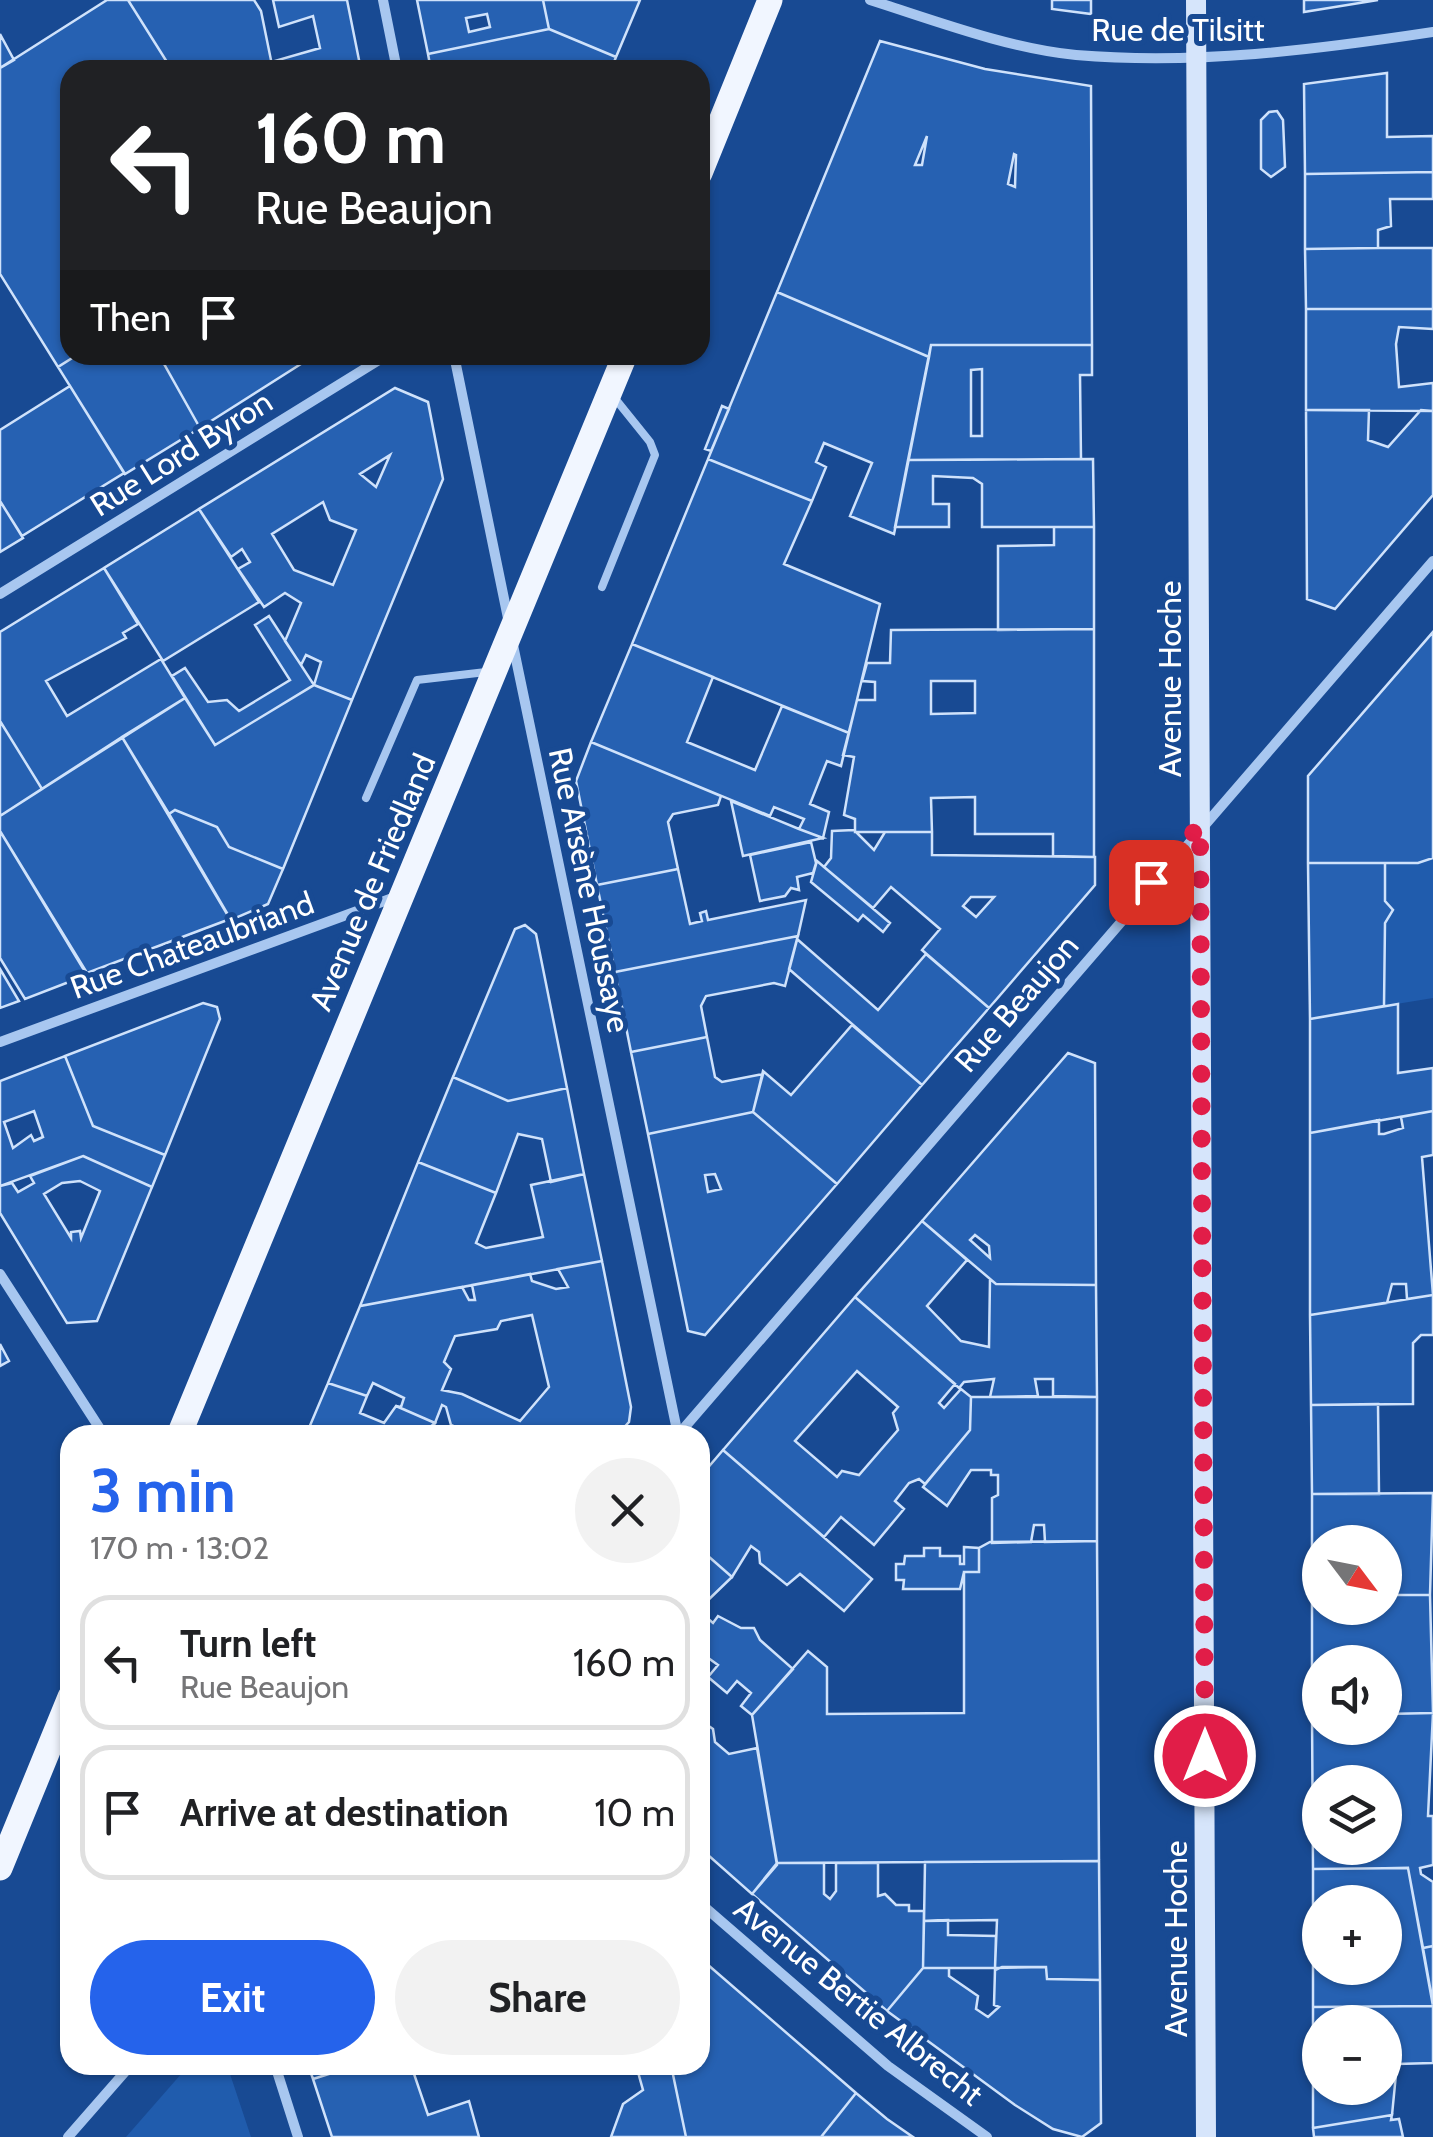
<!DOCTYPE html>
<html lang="en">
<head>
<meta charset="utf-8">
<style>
	:root { --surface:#fff; --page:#f2f2f2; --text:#202124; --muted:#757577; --line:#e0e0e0; --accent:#2563eb }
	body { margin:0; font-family:Cabin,sans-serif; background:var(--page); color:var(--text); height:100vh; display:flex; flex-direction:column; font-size:38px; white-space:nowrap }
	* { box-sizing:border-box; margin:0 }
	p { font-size:32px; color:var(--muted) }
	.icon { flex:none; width:55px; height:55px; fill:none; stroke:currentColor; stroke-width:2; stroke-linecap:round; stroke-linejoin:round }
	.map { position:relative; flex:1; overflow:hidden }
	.details { position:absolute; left:60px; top:1425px; width:650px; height:650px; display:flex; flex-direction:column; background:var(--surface); border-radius:30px; box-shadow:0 2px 8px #0004 }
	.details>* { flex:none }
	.guide { position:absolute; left:60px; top:60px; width:650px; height:305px; border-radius:30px; box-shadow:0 2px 8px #0004; background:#202124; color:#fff; overflow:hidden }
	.needle { width:65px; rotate:122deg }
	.fabs { position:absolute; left:1302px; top:1525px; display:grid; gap:20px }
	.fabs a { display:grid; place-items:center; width:100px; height:100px; border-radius:50%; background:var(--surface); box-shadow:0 2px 8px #0004; font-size:50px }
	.pin { position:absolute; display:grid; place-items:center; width:85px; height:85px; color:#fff; margin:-42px; border-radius:20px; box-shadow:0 5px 15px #0006 }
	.me { position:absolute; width:110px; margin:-55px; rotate:0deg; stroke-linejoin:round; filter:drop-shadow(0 0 8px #0008) }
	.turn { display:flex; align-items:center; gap:35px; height:210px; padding:0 30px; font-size:45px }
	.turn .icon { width:130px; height:130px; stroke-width:2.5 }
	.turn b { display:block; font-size:70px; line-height:85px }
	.then { display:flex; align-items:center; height:95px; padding:0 30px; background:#0003; gap:20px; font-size:38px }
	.round { display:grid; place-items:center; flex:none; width:105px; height:105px; border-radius:52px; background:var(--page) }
	.summary { display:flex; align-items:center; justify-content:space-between; height:170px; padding:0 30px }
	h1 { font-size:60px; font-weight:700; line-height:75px; color:var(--accent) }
	.action { display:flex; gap:20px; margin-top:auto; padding:20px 30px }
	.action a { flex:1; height:115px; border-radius:60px; background:var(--accent); color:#fff; font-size:40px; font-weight:700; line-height:115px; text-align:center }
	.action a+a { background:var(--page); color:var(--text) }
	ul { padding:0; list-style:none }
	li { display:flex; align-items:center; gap:30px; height:135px; margin:0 20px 15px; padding:0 10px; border:5px solid var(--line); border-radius:30px }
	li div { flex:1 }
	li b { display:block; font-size:38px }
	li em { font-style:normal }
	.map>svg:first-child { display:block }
	.green { fill:#205cad }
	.building { fill:#2661b2; stroke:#cfe2fb; stroke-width:2.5; fill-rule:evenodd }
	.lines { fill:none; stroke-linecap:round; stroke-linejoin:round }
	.lane { stroke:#a8c7f0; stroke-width:8 }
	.street { stroke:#a8c7f0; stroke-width:10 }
	.secondary { stroke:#d6e5fb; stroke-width:20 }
	.primary { stroke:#f1f6ff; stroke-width:25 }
	.route { stroke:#e11d48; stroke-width:18; stroke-dasharray:0 32.4 }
	.labels { text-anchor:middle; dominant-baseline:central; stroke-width:10; stroke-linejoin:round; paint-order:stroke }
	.street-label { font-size:32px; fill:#fff; stroke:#184a93 }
</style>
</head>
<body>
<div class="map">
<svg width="1433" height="2137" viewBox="0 0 1433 2137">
	<rect width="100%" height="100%" fill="#184a93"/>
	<path class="green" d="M1433,858V998L1384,1006L1385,923L1393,911L1385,901V863H1418Z
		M189,2065H227L251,2137H126Z"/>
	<path class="building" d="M107,0H128L172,70H70V355H77L58,367L0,274V68Z
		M128,0H254L261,11L273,70H172Z
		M273,0H347L361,70H273L271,62L320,48L313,16L279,27Z
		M417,0H543L549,29L428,54ZM487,14L490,27L469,32L466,18Z
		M543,0H640L616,57L549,29Z
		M1052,0H1091V14L1052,9Z
		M1304,0H1378L1304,12Z
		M549,29L616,57L611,70H431L428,54Z
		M0,34L14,60L0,68Z
		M880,41L985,69L1091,86L1092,345H931L929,357L777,292ZM927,136L922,165H915ZM1014,154L1016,155L1015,187L1008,184Z
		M1387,73V137L1433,136V172L1305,174L1304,84Z
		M1277,111L1283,120L1285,167L1271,177L1261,169V120L1269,112Z
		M1433,172V199H1390L1391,226L1378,230V248L1305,249V174Z
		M1378,248H1433V309H1306L1305,249Z
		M777,292L929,357L894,534L850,516L872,463L824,443L816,462L826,467L812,501L708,459Z
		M1306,309H1433V329L1399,327L1396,344L1399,387L1433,383V411L1306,410Z
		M931,345H1092V375H1080L1081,459L908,460ZM982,369V436H971V370Z
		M77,355H159L200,428L125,474L58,367Z
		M159,355H315L200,428Z
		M70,386L124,473L22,536L0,501V430Z
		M395,388L428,402L443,479L352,700L314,685L321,662L306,655L301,665L285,641L301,603L285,593L264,607L238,569L250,562L242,549L231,557L199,509ZM390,455L376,487L360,474ZM323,502L330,520L356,530L333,585L294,570L272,534Z
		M722,406L729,409L711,451L705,449Z
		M1306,410H1369L1368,440L1388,447L1421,410L1433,411V495L1335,609L1307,599Z
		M708,459L812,501L784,564L880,604L849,733L632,644Z
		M1093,459L1094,527H982V484L973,478L933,476V504H949V527H895L908,460Z
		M0,501L23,538L0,552Z
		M199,509L259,602L163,661L104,568Z
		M1054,527H1094V629L998,630V546L1054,545Z
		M104,568L138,624L123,633L126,638L46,681L67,716L161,659L185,698L42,789L0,721V632Z
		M269,616L314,685L215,745L172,676L185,668L208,702L227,700L239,711L290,680L255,625Z
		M1094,629V857L1053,856V834H975V797L931,798L932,832H855V819L844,815L854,757L843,755L857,700H875V682L862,681L867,663H890L891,630ZM931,681H975V713L931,714Z
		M1433,632V858L1418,863H1308V776Z
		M632,644L713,677L687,742L755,770L782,706L849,733L841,766L827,761L810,804L829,812L823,838L799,829L804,819L774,807L770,816L591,742Z
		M314,685L352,700L283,869L229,847L217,827L175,810L169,814L122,737L185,698L215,745Z
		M0,721L42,789L0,816Z
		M122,737L230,919L87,973L0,831V816Z
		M591,742L721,796L718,805L673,814L668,822L678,869L597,885L576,781Z
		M731,801L799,829L823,838L743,856Z
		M175,810L217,827L229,847L283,869L268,904L231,920L169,814Z
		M854,830L874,850L885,832H932V855L1095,857V885L989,1008L922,950L940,929L891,887L873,908L824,867L831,858L832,831ZM971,897H994L976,917L963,906Z
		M0,831L87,975L25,999L0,958Z
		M811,842L816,863L813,873L797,877L799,890L791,888L785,896L760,901L750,855Z
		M817,861L890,923L883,932L863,915L858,921L811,882Z
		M1308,863H1385V901L1393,910L1385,923L1384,1006L1310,1019Z
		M678,869L690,924L702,921L700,913L706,911L708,920L806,900L798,936L615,972L597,885Z
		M525,925L536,934L567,1088L508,1101L453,1077L515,929Z
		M798,936L785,986L774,983L706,996L701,1006L707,1037L631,1052L615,972Z
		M797,939L878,1010L926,954L989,1008L922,1085L789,969Z
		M0,969L19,1001L0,1008Z
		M203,1003L217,1007L220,1019L165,1155L93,1126L65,1056Z
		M1398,1004V1073L1433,1068V1111L1310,1133V1019Z
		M852,1025L922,1085L837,1184L753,1112L763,1071L791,1095Z
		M707,1037L715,1077L722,1082L763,1074L753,1112L648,1134L631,1052Z
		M1068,1053L1095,1063L1096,1285L996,1284L922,1221ZM975,1235L989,1246L990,1258L970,1240Z
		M65,1056L93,1126L165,1155L152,1187L83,1156L0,1186V1081ZM34,1111L43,1137L34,1141L31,1135L13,1148L4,1122Z
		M453,1077L508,1101L567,1088L584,1174L551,1182L542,1139L518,1134L496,1193L418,1162Z
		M1433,1111V1155L1422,1157L1433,1295L1407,1299L1406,1284H1392L1387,1303L1310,1315V1133L1379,1120V1134H1384L1403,1128L1401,1117Z
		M753,1112L837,1184L705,1335L688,1331L648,1134ZM715,1174L721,1189L708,1192L705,1175Z
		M83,1156L152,1187L97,1321L67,1323L0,1213V1186L12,1183L18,1192L34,1183L30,1176ZM80,1181L100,1191L81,1238L80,1231L71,1232V1238L44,1194L62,1183Z
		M418,1162L496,1193L476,1243L486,1248L543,1237L531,1185L584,1174L602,1261L360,1306Z
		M922,1221L967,1260L927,1306L961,1341L989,1347L990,1279L996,1284L1096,1285L1097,1397L1053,1396V1379H1035L1038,1396L990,1397L994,1379L964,1382L959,1388L855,1297Z
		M602,1261L631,1407L629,1422L617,1435H473L451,1425L446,1407L442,1405L435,1423L396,1406L401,1407L404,1398L373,1383L367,1396L328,1383L360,1306L462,1287L469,1300H475L472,1285L530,1274L532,1281L556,1289L568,1287L558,1269ZM532,1315L549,1387L520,1421L462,1394L442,1390L451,1369L444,1362L455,1336L497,1329L501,1321Z
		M1433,1295V1335H1421L1413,1343V1404L1311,1405L1310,1315Z
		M855,1297L955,1384L939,1403L944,1408L961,1389L971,1397L970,1430L925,1484L919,1479L909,1483L895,1501L904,1509L874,1545L841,1517L824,1537L723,1450ZM857,1371L898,1407L893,1413L898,1430L859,1475L842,1471L837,1477L795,1441Z
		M0,1344L9,1361L0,1366Z
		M328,1383L367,1396L360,1413L384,1423L396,1406L435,1423L429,1428L446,1435H306Z
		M971,1397H1097V1541L1045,1542L1044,1525H1034L1031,1542L992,1543V1498L998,1495V1475H991V1470H971L947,1506L923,1487L970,1430Z
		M1378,1404L1379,1494H1312L1311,1405Z
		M451,1425L473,1435H446Z
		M723,1450L872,1579L844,1611L800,1574L787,1585L760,1563L759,1552L751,1546L732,1577L700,1549V1477Z
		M1433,1493L1430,1595H1385V1542H1320V1595H1312V1494Z
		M1097,1541L1099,1861L777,1863L752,1715L808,1651L827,1667V1714L964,1713V1572H979V1548L990,1542Z
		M964,1547L979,1548V1572H964L960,1589H903L904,1580H896V1564H904L905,1556H924V1548H940V1556H960V1564H964Z
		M700,1549L732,1577L704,1604L706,1617L713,1623L718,1616L741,1628H754L760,1640L793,1669L752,1715L741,1706L751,1693L737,1681L727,1693L708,1677L718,1665L700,1652Z
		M1312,1595H1320V1608H1385V1595H1430L1433,1713L1385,1714V1662H1320V1714H1312Z
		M1433,1713L1428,1816H1433V1865L1420,1868L1421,1874L1433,1882V1946L1423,1948L1408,1868L1313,1869L1312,1714H1320V1728H1385V1714ZM1320,1782H1385V1848H1320Z
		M700,1720L713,1729L715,1742L729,1754L757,1748L777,1865L752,1894L700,1848Z
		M1099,1861L1100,1980L1047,1979L1046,1967L995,1968L997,1920L924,1921L925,1862Z
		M777,1863H824V1894L830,1899L836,1891V1863H878V1896L885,1894L896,1905H909V1911H924L923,1968L887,2011L752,1894Z
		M1408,1868L1433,2006L1313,2007V1869ZM1320,1902H1385V1968H1320Z
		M948,1920V1935L996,1936L995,1968H923L924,1921Z
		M1433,1946V2004L1423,1948Z
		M700,1958L856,2093L821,2137H686L671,2065H700Z
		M1002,1967H1046L1047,1979L1100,1980L1101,2123L1082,2137L1053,2129L1015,2105L887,2011L923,1968H949V1976L978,1996L976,2009L988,2017L999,2007L994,2005L995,1970Z
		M1433,2006V2063L1397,2064L1392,2115L1313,2128V2007ZM1320,2022H1385V2088H1320Z
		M308,2065H357L313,2079Z
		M357,2065H411L428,2115L469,2101L479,2137H332L313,2079Z
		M636,2065H671L686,2137H611L623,2104L643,2090Z
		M856,2093L887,2119L913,2137H821Z
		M1392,2115L1391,2120L1399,2119L1403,2137H1314L1313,2128Z"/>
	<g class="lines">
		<path class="lane" d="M602,587L655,455L650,442L613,396
			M366,798L417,680L486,672"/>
		<path class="street" d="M383,0L397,70
			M870,0C933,20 1010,49 1076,55C1197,65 1314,50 1433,32
			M454,355L509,623
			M0,594L387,355
			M513,645L678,1435
			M0,1042L398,896
			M0,1274L104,1435
			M678,1435L1433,561
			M700,1903L888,2066L987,2137
			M275,2065L298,2137
			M68,2137L131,2065"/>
		<path class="secondary" d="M1196,0L1206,2137"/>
		<path class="primary" d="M700,173L770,0
			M179,1435L625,355
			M0,1868L70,1697"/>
	</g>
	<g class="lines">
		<path class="route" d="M1151,882L1200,825L1205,1756"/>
	</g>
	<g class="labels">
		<g class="street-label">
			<text x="1178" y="29">Rue de Tilsitt</text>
			<text transform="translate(181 453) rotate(-32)">Rue Lord Byron</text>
			<text transform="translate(1169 679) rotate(-90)">Avenue Hoche</text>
			<text transform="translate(372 882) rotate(-67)">Avenue de Friedland</text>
			<text transform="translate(590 890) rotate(78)">Rue Arsène Houssaye</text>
			<text transform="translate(192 945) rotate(-20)">Rue Chateaubriand</text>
			<text transform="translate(1016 1003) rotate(-49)">Rue Beaujon</text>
			<text transform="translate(1175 1939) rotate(-90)">Avenue Hoche</text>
			<text transform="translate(859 2001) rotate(39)">Avenue Bertie Albrecht</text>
		</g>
	</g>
</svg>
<div class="fabs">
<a><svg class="needle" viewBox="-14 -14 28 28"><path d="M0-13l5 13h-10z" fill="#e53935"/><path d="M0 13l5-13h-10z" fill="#757577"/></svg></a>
<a><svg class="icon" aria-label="sound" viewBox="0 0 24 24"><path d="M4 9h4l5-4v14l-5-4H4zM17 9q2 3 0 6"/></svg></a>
<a><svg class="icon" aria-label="layers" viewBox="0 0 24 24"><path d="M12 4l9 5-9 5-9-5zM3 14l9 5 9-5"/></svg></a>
<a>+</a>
<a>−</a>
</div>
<div class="pin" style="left:1151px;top:882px;background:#d93025"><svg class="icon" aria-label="arrive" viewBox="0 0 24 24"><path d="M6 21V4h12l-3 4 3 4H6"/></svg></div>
<svg class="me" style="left:1205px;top:1756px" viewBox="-20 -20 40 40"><circle r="17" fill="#e11d48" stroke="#fff" stroke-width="3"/><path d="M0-11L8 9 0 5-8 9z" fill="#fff"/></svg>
<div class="guide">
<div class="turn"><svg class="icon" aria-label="left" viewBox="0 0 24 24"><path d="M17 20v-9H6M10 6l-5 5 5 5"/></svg><div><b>160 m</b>Rue Beaujon</div></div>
<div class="then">Then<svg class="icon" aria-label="arrive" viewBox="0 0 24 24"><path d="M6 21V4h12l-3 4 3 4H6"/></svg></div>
</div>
<section class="details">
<div class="summary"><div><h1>3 min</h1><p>170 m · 13:02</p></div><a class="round"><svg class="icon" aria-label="close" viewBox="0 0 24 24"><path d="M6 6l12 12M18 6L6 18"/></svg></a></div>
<ul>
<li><svg class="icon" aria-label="left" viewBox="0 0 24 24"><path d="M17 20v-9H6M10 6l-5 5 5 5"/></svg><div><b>Turn left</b><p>Rue Beaujon</p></div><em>160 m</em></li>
<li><svg class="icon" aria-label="arrive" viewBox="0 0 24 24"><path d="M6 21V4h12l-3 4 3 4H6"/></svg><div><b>Arrive at destination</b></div><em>10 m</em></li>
</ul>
<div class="action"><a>Exit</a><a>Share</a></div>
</section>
</div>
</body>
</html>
